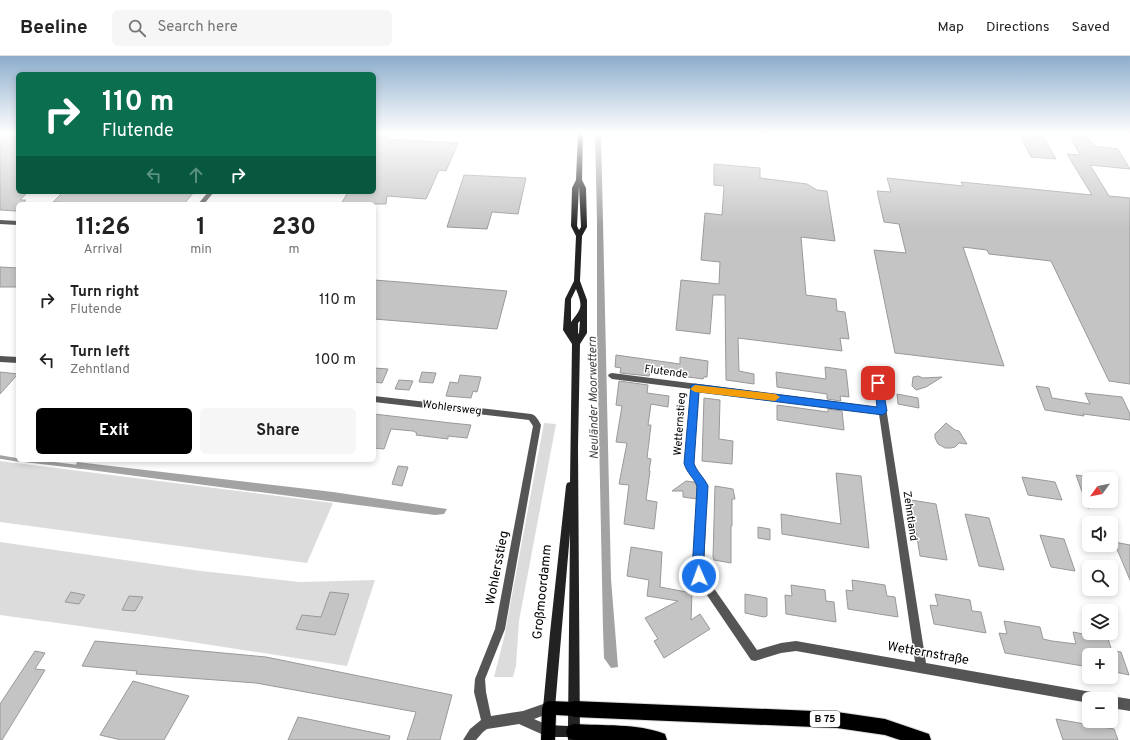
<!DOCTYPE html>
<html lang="en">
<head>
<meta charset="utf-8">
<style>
	:root { --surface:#fff; --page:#f6f6f6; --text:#222; --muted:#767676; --line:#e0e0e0; --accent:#000 }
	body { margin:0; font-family:Overpass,sans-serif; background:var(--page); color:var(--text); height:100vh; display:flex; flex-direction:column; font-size:15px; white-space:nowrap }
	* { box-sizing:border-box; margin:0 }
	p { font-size:13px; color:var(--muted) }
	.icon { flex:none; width:22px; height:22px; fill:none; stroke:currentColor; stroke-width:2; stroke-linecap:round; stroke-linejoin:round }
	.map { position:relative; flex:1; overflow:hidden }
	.drawer { position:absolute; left:16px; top:146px; width:360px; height:260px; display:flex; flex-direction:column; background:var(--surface); border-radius:6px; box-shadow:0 2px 6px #0003 }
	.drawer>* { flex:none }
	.guide { position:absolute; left:16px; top:16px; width:360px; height:122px; border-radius:6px; box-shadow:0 2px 6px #0003; background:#0b6e4f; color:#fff; overflow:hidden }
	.needle { width:26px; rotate:237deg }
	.fabs { position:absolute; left:1082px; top:416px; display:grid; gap:8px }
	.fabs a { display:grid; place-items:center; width:36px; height:36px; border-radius:6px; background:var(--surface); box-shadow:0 2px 6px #0003; font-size:20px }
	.pin { position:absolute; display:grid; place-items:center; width:34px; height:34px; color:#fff; margin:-17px; border-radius:8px; box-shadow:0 2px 6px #0006 }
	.me { position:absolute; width:44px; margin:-22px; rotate:358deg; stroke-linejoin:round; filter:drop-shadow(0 0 3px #0008) }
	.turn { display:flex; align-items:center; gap:14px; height:84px; padding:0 20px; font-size:18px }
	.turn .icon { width:52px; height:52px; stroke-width:2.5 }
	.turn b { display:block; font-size:28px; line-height:34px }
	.lanes { display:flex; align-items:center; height:38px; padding:0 20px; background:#0003; justify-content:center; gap:20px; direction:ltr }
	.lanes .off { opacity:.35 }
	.eta { display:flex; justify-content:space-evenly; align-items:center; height:68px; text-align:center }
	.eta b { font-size:24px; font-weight:700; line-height:28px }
	.cta { display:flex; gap:8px; margin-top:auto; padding:8px 20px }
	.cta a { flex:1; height:46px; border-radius:6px; background:var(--accent); color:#fff; font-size:16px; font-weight:700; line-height:46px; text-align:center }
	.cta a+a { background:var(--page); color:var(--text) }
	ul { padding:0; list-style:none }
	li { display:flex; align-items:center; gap:12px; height:60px; padding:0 20px }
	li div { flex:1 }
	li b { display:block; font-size:15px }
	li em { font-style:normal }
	header { display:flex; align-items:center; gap:24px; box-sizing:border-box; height:56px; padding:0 20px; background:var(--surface); border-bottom:1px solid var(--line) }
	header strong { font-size:19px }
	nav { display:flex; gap:22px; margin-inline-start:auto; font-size:14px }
	.search { width:280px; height:36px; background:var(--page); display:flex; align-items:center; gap:10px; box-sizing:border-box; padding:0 14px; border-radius:6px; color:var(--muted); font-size:15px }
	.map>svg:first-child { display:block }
	.green { fill:#dcdcdc }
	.water { fill:#a3a3a3 }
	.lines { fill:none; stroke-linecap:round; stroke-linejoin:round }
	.stream { stroke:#a3a3a3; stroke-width:3.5 }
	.building { fill:#c4c4c4; stroke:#999 }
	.primary-casing { stroke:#dbdbdb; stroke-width:2 }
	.trunk-casing { stroke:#dbdbdb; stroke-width:2 }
	.minor { fill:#555; fill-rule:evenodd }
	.secondary { fill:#222; fill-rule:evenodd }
	.primary { fill:#000; fill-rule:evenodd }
	.trunk { fill:#000; fill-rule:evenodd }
	.route { fill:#1a73e8; stroke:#114b97 }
	.slow { fill:#f59e0b }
	.labels { text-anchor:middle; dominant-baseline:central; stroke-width:3; stroke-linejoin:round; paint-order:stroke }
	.shield { fill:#fff; stroke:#4c4c4c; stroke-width:1 }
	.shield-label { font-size:10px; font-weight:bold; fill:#000 }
	.street-label { font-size:11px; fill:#000; stroke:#fff }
	.water-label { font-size:12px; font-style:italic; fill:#444; stroke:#fff }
	.near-street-label { font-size:13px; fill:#000; stroke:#fff }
</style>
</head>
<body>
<header>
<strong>Beeline</strong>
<div class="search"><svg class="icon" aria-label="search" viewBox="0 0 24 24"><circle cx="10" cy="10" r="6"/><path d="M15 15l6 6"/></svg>Search here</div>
<nav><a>Map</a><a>Directions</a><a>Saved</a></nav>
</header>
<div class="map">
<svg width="1130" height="684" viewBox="0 0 1130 684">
	<rect width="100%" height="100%" fill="#fff"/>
	<path class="green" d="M544,367L556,368L519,565L516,610L513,621H494L504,582Z
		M0,405L333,447L307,507L0,466Z
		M0,486L201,515L300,526L375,524L347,610L166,582L0,559Z"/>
	<path class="water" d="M595,77H601L611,523L618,611L611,612L604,602L603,573L597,281V165Z
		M77,406L333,436L447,453L444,458L435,459L75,412Z"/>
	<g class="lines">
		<path class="stream" d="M0,401L18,404
			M22,404L81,411"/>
	</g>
	<path class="building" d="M0,77H18V136H28L20,144H26L22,148H18V152L16,155L0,154Z
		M374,77H389L386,83L458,87L446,115L439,114L426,143L387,140L386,148H341L348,136H374Z
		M1019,77H1041L1056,103L1031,101Z
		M1069,78L1086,80L1094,90L1118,93L1130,113L1090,109L1109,140L1130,142V328L1109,325L1051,205L989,198L987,194L963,191L1004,310L895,297L874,194L906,197L899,168L884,166L877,135L891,136L887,122L963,130L961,126L1092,139L1067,98L1080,99Z
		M714,108L760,112V122L807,128L817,134L827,135L835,185L801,181L806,239L836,243L837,255L845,256L849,283L840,282L842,295L738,282L739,315L754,318V328L726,324L725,239H713L710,278L676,274L681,224L719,228L720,206L701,204L705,157L722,159L724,130L714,129Z
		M464,119L526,122L518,158L492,156L487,173L447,171Z
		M63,136H194L184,148H74L75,147L53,146Z
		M0,211L18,212V231H0Z
		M374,224L400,226L507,235L497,273L374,263Z
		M616,299L680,308V301L708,305L707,321H704L703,323L650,316L649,320L620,317L621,312L615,311Z
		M825,311L846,314L849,341L840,340L841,345L827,343V338L777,331L776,316L826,323Z
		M374,312L388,313L382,327L374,326Z
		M0,316L18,318L0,338Z
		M422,316L436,317L433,327L419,326Z
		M460,319L481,321L477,336L473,335L471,342L446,340L450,326L458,327Z
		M918,320L923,322L942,321L926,331L916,334L912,330L913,321Z
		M399,324L413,325L409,334L395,333Z
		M619,325L648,329L647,337L669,340L668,351L651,348L648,369H651L647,402L651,403L649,415H650L646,444L657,446L654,473L624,468L629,429L619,428L627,387L616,386L622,350L616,349Z
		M1036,330L1049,332L1052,342L1090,348L1085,337L1122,341L1130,358V364L1083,358L1084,360L1045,354Z
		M897,338L918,342L919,352L898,348Z
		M704,342L720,344L719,383L733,385L732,408L702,405Z
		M777,349L828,356V353L842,355L844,374L777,364Z
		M374,358L451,367L471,369L467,382L448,380V383L416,379L417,377L413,375L391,373L384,393L374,392Z
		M946,367L955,374L959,375L967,388L959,387L955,391L951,392H945L938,388L935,382V378Z
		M398,410L408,411L402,430L392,428Z
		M836,417L861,420L869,492L782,478L781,458L841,468Z
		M1076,419L1089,421V452H1088Z
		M1022,421L1055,426L1062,444L1028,439Z
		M686,425L694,426L697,430V443L683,441V435H672Z
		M715,430L733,433L735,443H732V470H731V507L714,504L713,501Z
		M911,444L936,448L947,504L920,500Z
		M965,458L989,462L1004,514L979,510Z
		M758,471L770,473V484L758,482Z
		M1040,479L1064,483L1075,515L1051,511Z
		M1114,486L1130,489V524Z
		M631,491L662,496L660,531L692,537L691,564L700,558L710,573L664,602L654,585L658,583L645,562L678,545L647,540L649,524L627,520Z
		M852,524L885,529L887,540L895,541L898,561L848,553L846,534L853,535Z
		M791,529L825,534L826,545L834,546L836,566L786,558L785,539L792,540Z
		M71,536L85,539L79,548L65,546Z
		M330,536L349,538L335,579L296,573L302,559L321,561Z
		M745,538L767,542V560L764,561L745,557Z
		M935,538L970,544L972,555L981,556L986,577L934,568L930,549L938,550Z
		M129,540L143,541L135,555L122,554Z
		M1004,565L1040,571L1043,583L1052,585L1076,588L1073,576L1108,583L1112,595L1121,596L1129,619L1111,615V599H1089V611L1005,597L999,577L1007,578Z
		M95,585L266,601L452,639L440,684H407L416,656L256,627L136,618L137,615L82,610Z
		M35,595L45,597L35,613L45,614L2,684H0V648Z
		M133,625L189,640L164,684H121L100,679Z
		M298,661L390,680L389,684H288Z
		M1056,663L1114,673L1118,684H1063Z"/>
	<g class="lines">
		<g class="primary-casing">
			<path id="primary" d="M549,645L574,646L579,648L581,653L579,658L574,660L556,659L555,684H541L542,652L544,647Z"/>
		</g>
		<g class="trunk-casing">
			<path id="trunk" d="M574,645L837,656L885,663L929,678L931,684H900L885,679L837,672L574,661L569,658L566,653L569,648Z
				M574,668C603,670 637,667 665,678L667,684H574L568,682L566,676L568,670Z"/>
		</g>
		<path class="minor" d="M208,136H214L204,148H198Z
			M0,164L18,165V169L0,168Z
			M0,300L18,301V307L0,306Z
			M876,310L880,313L926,607L1097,637L1101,639L1103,643H1089V647L796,595L781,597L755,605L751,604L696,523L693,515L699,430L689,416L685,407L691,333L612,323L608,320L609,318L612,317L878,351L872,313ZM699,334L879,358L915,606L796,585L781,587L757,594L704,518L707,430L693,407Z
			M374,340L531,358C536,359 539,365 541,369L505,573L485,623L486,636L491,660L523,655L549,646L553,648L555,652L553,656L534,663L552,671L554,675L552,679L548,681L519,668L487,673L483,676L476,684H463L470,673L481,664L474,636L475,623L495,573L533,370L529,364L374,346Z
			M1111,640L1130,643V655L1111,652V643H1107Z"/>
		<path class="secondary" d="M578,77H583L582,124L586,132L587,171L582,180L580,225L587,244V277L580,288L578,391L580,684H568V681H548L544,679L542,675L544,671L548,669L568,670L570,477L555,652L553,656L549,658L545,656L543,652L550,577L566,430L567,427L570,426L572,288L563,274L565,243L574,225L576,180L571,170L572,132L576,124ZM579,130L581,171L579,174L577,170ZM576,233C583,251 582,252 571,266V243ZM580,265L579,277L578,278V267Z"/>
		<use href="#primary" class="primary"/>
		<use href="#trunk" class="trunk"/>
	</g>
	<linearGradient id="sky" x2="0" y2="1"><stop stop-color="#8cadcc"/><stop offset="0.45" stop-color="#fff"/><stop offset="1" stop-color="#fff" stop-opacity="0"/></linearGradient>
	<rect width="1130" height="172" fill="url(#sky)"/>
	<path class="route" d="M878,324L882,327L887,355L883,359L699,336L694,407C696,415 704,421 708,430L703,515L705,520L703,524L699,526L695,524L692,515L697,430C693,420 687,418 684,407L691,329L695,328L877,351L874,327Z"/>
	<path class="slow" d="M695,329L775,338L780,341L775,345L695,336L690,333Z"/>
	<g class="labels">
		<rect class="shield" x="810" y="655" width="30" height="16" rx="3"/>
		<g class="shield-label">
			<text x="825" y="663">B 75</text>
		</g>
		<g class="street-label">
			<text transform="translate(666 316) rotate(8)">Flutende</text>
			<text transform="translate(452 352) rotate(7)">Wohlersweg</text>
			<text transform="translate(680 368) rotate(-86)">Wetternstieg</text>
			<text transform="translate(910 460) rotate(82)">Zehntland</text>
		</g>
		<g class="water-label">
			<text transform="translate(594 342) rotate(-91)">Neuländer Moorwettern</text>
		</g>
		<g class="near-street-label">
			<text transform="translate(498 512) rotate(-79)">Wohlersstieg</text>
			<text transform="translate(543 536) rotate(-84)">Großmoordamm</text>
			<text transform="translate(928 598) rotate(10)">Wetternstraße</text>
		</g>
	</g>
</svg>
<div class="fabs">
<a><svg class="needle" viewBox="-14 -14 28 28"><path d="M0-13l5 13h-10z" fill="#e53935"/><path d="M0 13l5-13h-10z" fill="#767676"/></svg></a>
<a><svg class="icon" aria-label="sound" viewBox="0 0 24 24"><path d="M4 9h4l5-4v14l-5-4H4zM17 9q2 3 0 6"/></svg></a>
<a><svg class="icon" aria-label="search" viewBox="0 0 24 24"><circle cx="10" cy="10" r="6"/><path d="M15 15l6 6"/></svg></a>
<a><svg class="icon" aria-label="layers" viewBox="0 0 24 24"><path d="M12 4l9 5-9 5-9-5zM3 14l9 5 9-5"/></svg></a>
<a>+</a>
<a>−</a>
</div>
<div class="pin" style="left:878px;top:327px;background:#d93025"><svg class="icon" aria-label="arrive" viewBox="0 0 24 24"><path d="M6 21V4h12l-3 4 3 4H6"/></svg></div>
<svg class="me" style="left:699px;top:520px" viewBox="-20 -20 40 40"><circle r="17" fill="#1a73e8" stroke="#fff" stroke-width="3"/><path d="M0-11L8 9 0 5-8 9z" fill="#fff"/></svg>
<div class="guide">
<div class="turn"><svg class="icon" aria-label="right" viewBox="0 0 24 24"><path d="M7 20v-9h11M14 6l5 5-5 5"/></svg><div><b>110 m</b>Flutende</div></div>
<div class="lanes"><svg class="icon off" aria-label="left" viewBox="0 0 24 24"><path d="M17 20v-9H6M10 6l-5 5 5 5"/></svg><svg class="icon off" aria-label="ahead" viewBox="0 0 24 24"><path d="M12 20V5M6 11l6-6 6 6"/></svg><svg class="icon" aria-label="right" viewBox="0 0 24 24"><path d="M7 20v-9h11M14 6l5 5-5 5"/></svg></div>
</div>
<section class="drawer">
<div class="eta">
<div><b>11:26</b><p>Arrival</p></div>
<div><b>1</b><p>min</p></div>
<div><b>230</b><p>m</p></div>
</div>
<ul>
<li><svg class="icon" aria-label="right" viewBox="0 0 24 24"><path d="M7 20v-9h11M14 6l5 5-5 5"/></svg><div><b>Turn right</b><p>Flutende</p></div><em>110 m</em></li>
<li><svg class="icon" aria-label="left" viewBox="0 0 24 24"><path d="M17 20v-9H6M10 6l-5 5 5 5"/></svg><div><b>Turn left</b><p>Zehntland</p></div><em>100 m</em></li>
</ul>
<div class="cta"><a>Exit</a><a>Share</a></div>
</section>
</div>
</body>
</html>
